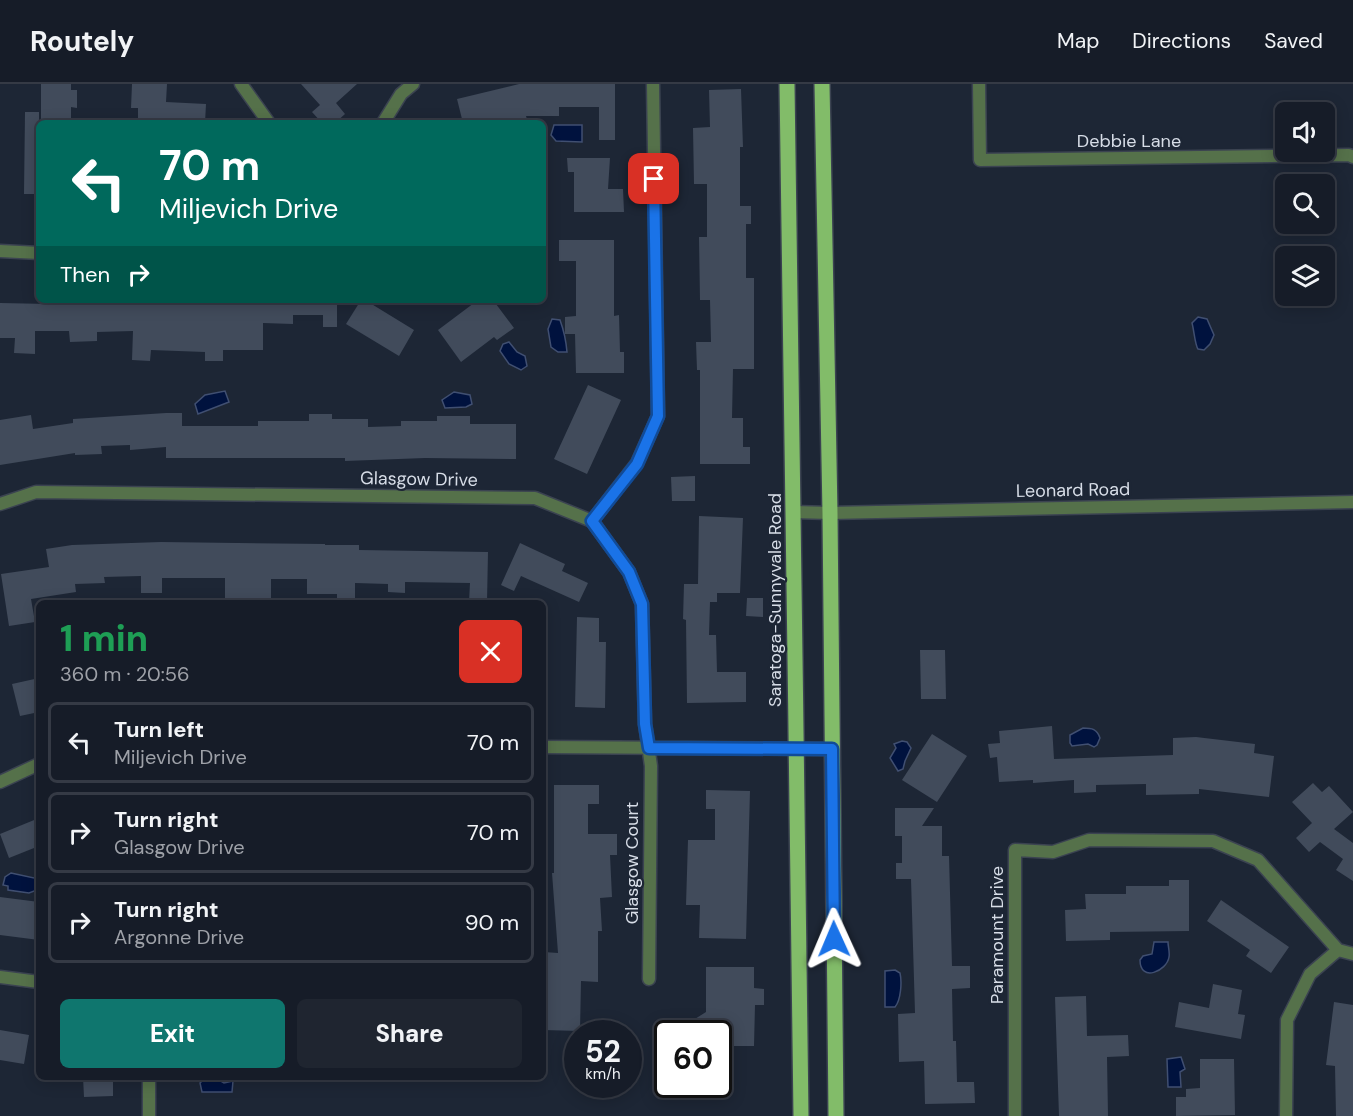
<!DOCTYPE html>
<html lang="en">
<head>
<meta charset="utf-8">
<style>
	:root { --surface:#161c28; --page:#1f2530; --text:#f1f3f6; --muted:#9ea1a8; --line:#353a45; --accent:#0f766e }
	body { margin:0; font-family:"DM Sans",sans-serif; background:var(--page); color:var(--text); height:100vh; display:flex; flex-direction:column; font-size:22px; white-space:nowrap }
	* { box-sizing:border-box; margin:0 }
	p { font-size:20px; color:var(--muted) }
	.icon { flex:none; width:33px; height:33px; fill:none; stroke:currentColor; stroke-width:2; stroke-linecap:round; stroke-linejoin:round }
	.map { position:relative; flex:1; overflow:hidden }
	.drawer { position:absolute; left:36px; top:516px; width:510px; height:480px; display:flex; flex-direction:column; background:var(--surface); border-radius:9px; box-shadow:0 3px 15px #0003,0 0 0 2px var(--line) }
	.drawer>* { flex:none }
	.hud { position:absolute; left:36px; top:36px; width:510px; height:183px; border-radius:9px; box-shadow:0 3px 15px #0003,0 0 0 2px var(--line); background:#00695c; color:#fff; overflow:hidden }
	.buttons { position:absolute; left:1275px; top:18px; display:grid; gap:12px }
	.buttons a { display:grid; place-items:center; width:60px; height:60px; border-radius:9px; background:var(--surface); box-shadow:0 3px 15px #0003,0 0 0 2px var(--line); font-size:30px }
	.speed { position:absolute; left:564px; top:936px; display:flex; gap:12px; font-size:30px; font-weight:700; text-align:center }
	.speed>* { display:grid; place-content:center; width:78px; height:78px; border-radius:50%; background:var(--surface); box-shadow:0 3px 15px #0003,0 0 0 2px var(--line); line-height:1 }
	.speed small { font-size:15px; font-weight:400 }
	.speed .limit { border:3px solid #111; border-radius:9px; background:#fff; color:#111 }
	.pin { position:absolute; display:grid; place-items:center; width:51px; height:51px; color:#fff; margin:-26px; border-radius:12px; box-shadow:0 3px 9px #0006 }
	.me { position:absolute; width:66px; margin:-33px; rotate:359deg; stroke-linejoin:round; filter:drop-shadow(0 0 4px #0008) }
	.turn { display:flex; align-items:center; gap:21px; height:126px; padding:0 24px; font-size:27px }
	.turn .icon { width:78px; height:78px; stroke-width:2.5 }
	.turn b { display:block; font-size:42px; line-height:51px }
	.then { display:flex; align-items:center; height:57px; padding:0 24px; background:#0003; gap:12px; font-size:22px }
	.round { display:grid; place-items:center; flex:none; width:63px; height:63px; border-radius:9px; background:var(--page) }
	.overview { display:flex; align-items:center; justify-content:space-between; height:102px; padding:0 24px }
	h1 { font-size:36px; font-weight:800; line-height:45px; color:#1e9e55 }
	.button { display:flex; gap:12px; margin-top:auto; padding:12px 24px }
	.button a { flex:1; height:69px; border-radius:9px; background:var(--accent); color:#fff; font-size:24px; font-weight:800; line-height:69px; text-align:center }
	.button a+a { background:var(--page); color:var(--text) }
	ul { padding:0; list-style:none }
	li { display:flex; align-items:center; gap:18px; height:81px; margin:0 12px 9px; padding:0 12px; border:3px solid var(--line); border-radius:9px }
	li div { flex:1 }
	li b { display:block; font-size:22px }
	li em { font-style:normal }
	header { display:flex; align-items:center; gap:36px; box-sizing:border-box; height:84px; padding:0 30px; background:var(--surface); border-bottom:2px solid var(--line) }
	header strong { font-size:28px }
	nav { display:flex; gap:33px; margin-inline-start:auto; font-size:21px }
	.map>svg:first-child { display:block }
	.water { fill:#00123e; stroke:#404f71; stroke-width:1.5 }
	.building { fill:#414b5b }
	.lines { fill:none; stroke-linecap:round; stroke-linejoin:round }
	.street-casing { stroke:#3b4351; stroke-width:15 }
	.primary-casing { stroke:#3b4351; stroke-width:18 }
	.street { stroke:#55714a; stroke-width:12 }
	.primary { stroke:#82bc69; stroke-width:15 }
	.route-casing { stroke:#114b97; stroke-width:15 }
	.route { stroke:#1a73e8; stroke-width:10 }
	.labels { text-anchor:middle; dominant-baseline:central; stroke-width:4.5; stroke-linejoin:round; paint-order:stroke }
	.street-label { font-size:18px; fill:#d7dde7; stroke:#1d2635 }
</style>
</head>
<body>
<header>
<strong>Routely</strong>
<nav><a>Map</a><a>Directions</a><a>Saved</a></nav>
</header>
<div class="map">
<svg width="1353" height="1032" viewBox="0 0 1353 1032">
	<rect width="100%" height="100%" fill="#1d2635"/>
	<path class="water" d="M554,41H582V58L556,57L551,51Z
		M1198,233L1207,235L1214,251L1210,260L1204,266L1198,265C1195,261 1194,246 1192,239Z
		M552,235L560,236C564,247 566,256 567,268H558L551,263L548,245Z
		M509,258L517,268L525,272L527,282L521,286L509,280L500,267L503,260Z
		M225,307L229,318L198,330L195,320L205,311Z
		M454,308L470,311L472,320L466,323L445,324L442,316Z
		M1083,644C1092,644 1097,645 1100,654L1097,661L1094,663L1088,660L1072,662L1070,659V651Z
		M902,657L907,658L911,664L905,677L903,685L898,687L890,674L896,664L894,660Z
		M11,789L39,795L37,806L29,809L8,806V802L3,801L5,793Z
		M1154,858H1168C1168,863 1170,868 1169,873C1167,887 1140,899 1140,876L1143,872L1152,870Z
		M895,886L900,889C902,898 901,916 895,923H885V887Z
		M1181,973L1185,985L1180,988L1181,1003H1168L1167,975Z
		M206,993H214L224,999L233,997L232,1008H202L200,999Z"/>
	<path class="building" d="M41,0H71V6H77V24L71,23V39H41Z
		M132,0H167L166,18L206,20L205,39H138V24H131Z
		M301,0H357L336,19L345,30L335,39H322L312,28L320,21Z
		M519,0H615V56H599V23H559V32H526L528,39H463L457,15Z
		M741,5L743,63H740V122H751V140H746V194H754V285H733L732,334H743V363H750V380H700V286H697L696,258H711L710,216H700L699,153H707V100H694L693,44L710,43L709,6Z
		M25,28H39V110H24Z
		M567,74H610L608,105H623L624,128H574V88H568Z
		M559,156H614V232L619,231L620,268H624V289H576L575,250H565V233L576,232V177H559Z
		M49,216H116V220L169,221V217L192,218V221H241V216H337V243H323V231H293V240L263,239V266H223V277H205V268L151,266L150,277L132,276L133,247L97,248V257L70,258L69,247H35V270L14,269L15,254H0V219L49,220Z
		M361,216H365L414,246L399,272L346,240Z
		M478,216H493L514,244L497,256L494,253L461,278L438,246Z
		M588,301L621,316L587,390L554,375Z
		M166,329H182V342H258V337H309V330H332V335H368V343L401,342V337H437V332H470V340H516V375L425,374L345,377V374H166V363L130,366V361L101,362L102,370L75,371V369L0,381V336L31,331L33,345L73,339V335Z
		M695,392V417H672L671,393Z
		M699,432L743,434L740,509H717V518H710L709,551H716L717,588H746V618L687,619L686,536L683,535L684,500H698Z
		M161,458L325,460V461H359V466L488,468L487,518H469L470,499L405,498V509L388,508V500L355,499V519H337V510H307V495H271V519H254V517H225V494H162V509H141V492L104,493L105,499L75,500L76,508L31,515L35,538L9,542L1,490L49,483L46,465L72,461Z
		M520,459L565,480L562,487L588,499L579,518L521,492L514,507L501,501Z
		M747,514H763V533L746,532Z
		M577,533L599,534V558H606L605,624L575,623Z
		M920,566H945L946,615H921Z
		M39,594V628L20,632L12,600Z
		M1052,642L1054,675L1173,671V654L1196,653L1255,660L1254,669L1274,672L1269,713L1199,705V710L1146,711V700L1096,701V708L1074,709V696L1033,699V696L999,698L997,673L990,674L988,660L1000,659L999,647Z
		M932,650L967,672L937,718L902,696Z
		M1313,699L1322,708L1329,702L1353,728L1334,745L1353,759V797L1336,786L1343,775L1320,758L1309,768L1296,754L1312,739L1292,718Z
		M554,701H599V720H588V750H617V771H610L612,813L600,814L602,847H598V898L581,897L580,947L543,946L544,868L558,869L552,789H554Z
		M706,706L750,707L746,855L699,854L700,821H686L688,756H715V725H706Z
		M895,724H934L922,742H942V772H949L952,882H970V904L952,905L953,957H956L957,998H974L975,1019L925,1020L924,977L899,978L898,930L915,929L911,795H896V779H902V752H895Z
		M39,734V762L9,774L0,750Z
		M1169,796H1189V847L1110,848V856L1066,857L1065,826L1086,825L1085,810H1126V802H1169Z
		M0,813L39,818V856L0,851Z
		M1221,816L1289,863L1271,889L1246,872L1250,866L1207,837Z
		M706,883H754V904L764,905V921H755L754,962H718V950H671L706,928Z
		M1213,900L1242,906L1238,930L1245,931L1241,955L1175,943L1179,918L1209,924Z
		M1086,912L1087,952L1128,951L1129,972L1107,973L1108,1032H1059L1055,913Z
		M1334,918L1353,921V1032H1336L1335,982L1326,981Z
		M0,946L29,951L24,980L0,976Z
		M1200,975H1234L1235,1031L1176,1032V1013H1186V1005L1200,1004Z
		M83,993H113V1012L84,1013Z"/>
	<g class="lines">
		<g class="street-casing">
			<path id="street" d="M241,0L269,39
				M979,0L980,76L1349,71L1353,73
				M383,39L401,10L413,0
				M0,167L39,169
				M0,420L36,408L535,414L592,437L629,488L642,520L645,640L651,682L649,895
				M794,428L830,429L1353,418
				M592,437L637,379L658,332L653,0
				M543,663L832,665
				M0,698L39,680
				M0,893L39,898
				M149,993V1032
				M1015,1032V766L1053,768L1089,756L1213,757L1258,776L1338,866L1353,870
				M1286,1032L1287,936L1310,890L1338,866"/>
		</g>
		<g class="primary-casing">
			<path id="primary" d="M787,0C793,344 796,688 801,1032
				M822,0L830,429L836,1032"/>
		</g>
		<use href="#street" class="street"/>
		<use href="#primary" class="primary"/>
	</g>
	<g class="lines">
		<g class="route-casing">
			<path id="route" d="M654,95L658,332L637,380L592,437L629,488L642,520L645,640L649,664L832,665L834,855"/>
		</g>
		<use href="#route" class="route"/>
	</g>
	<g class="labels">
		<g class="street-label">
			<text x="1129" y="57">Debbie Lane</text>
			<text transform="translate(419 395) rotate(1)">Glasgow Drive</text>
			<text transform="translate(1073 406) rotate(-1)">Leonard Road</text>
			<text transform="translate(775 516) rotate(-90)">Saratoga-Sunnyvale Road</text>
			<text transform="translate(632 779) rotate(-90)">Glasgow Court</text>
			<text transform="translate(997 851) rotate(-90)">Paramount Drive</text>
		</g>
	</g>
</svg>
<div class="buttons">
<a><svg class="icon" aria-label="sound" viewBox="0 0 24 24"><path d="M4 9h4l5-4v14l-5-4H4zM17 9q2 3 0 6"/></svg></a>
<a><svg class="icon" aria-label="search" viewBox="0 0 24 24"><circle cx="10" cy="10" r="6"/><path d="M15 15l6 6"/></svg></a>
<a><svg class="icon" aria-label="layers" viewBox="0 0 24 24"><path d="M12 4l9 5-9 5-9-5zM3 14l9 5 9-5"/></svg></a>
</div>
<div class="speed"><div>52<small>km/h</small></div><div class="limit">60</div></div>
<div class="pin" style="left:654px;top:95px;background:#d93025"><svg class="icon" aria-label="arrive" viewBox="0 0 24 24"><path d="M6 21V4h12l-3 4 3 4H6"/></svg></div>
<svg class="me" style="left:834px;top:855px" viewBox="-20 -20 40 40"><path d="M0-17L14 15 0 8-14 15z" fill="#1a73e8" stroke="#fff" stroke-width="4"/></svg>
<div class="hud">
<div class="turn"><svg class="icon" aria-label="left" viewBox="0 0 24 24"><path d="M17 20v-9H6M10 6l-5 5 5 5"/></svg><div><b>70 m</b>Miljevich Drive</div></div>
<div class="then">Then<svg class="icon" aria-label="right" viewBox="0 0 24 24"><path d="M7 20v-9h11M14 6l5 5-5 5"/></svg></div>
</div>
<section class="drawer">
<div class="overview"><div><h1>1 min</h1><p>360 m · 20:56</p></div><a class="round" style="background:#d93025;color:#fff"><svg class="icon" aria-label="close" viewBox="0 0 24 24"><path d="M6 6l12 12M18 6L6 18"/></svg></a></div>
<ul>
<li><svg class="icon" aria-label="left" viewBox="0 0 24 24"><path d="M17 20v-9H6M10 6l-5 5 5 5"/></svg><div><b>Turn left</b><p>Miljevich Drive</p></div><em>70 m</em></li>
<li><svg class="icon" aria-label="right" viewBox="0 0 24 24"><path d="M7 20v-9h11M14 6l5 5-5 5"/></svg><div><b>Turn right</b><p>Glasgow Drive</p></div><em>70 m</em></li>
<li><svg class="icon" aria-label="right" viewBox="0 0 24 24"><path d="M7 20v-9h11M14 6l5 5-5 5"/></svg><div><b>Turn right</b><p>Argonne Drive</p></div><em>90 m</em></li>
</ul>
<div class="button"><a>Exit</a><a>Share</a></div>
</section>
</div>
</body>
</html>
